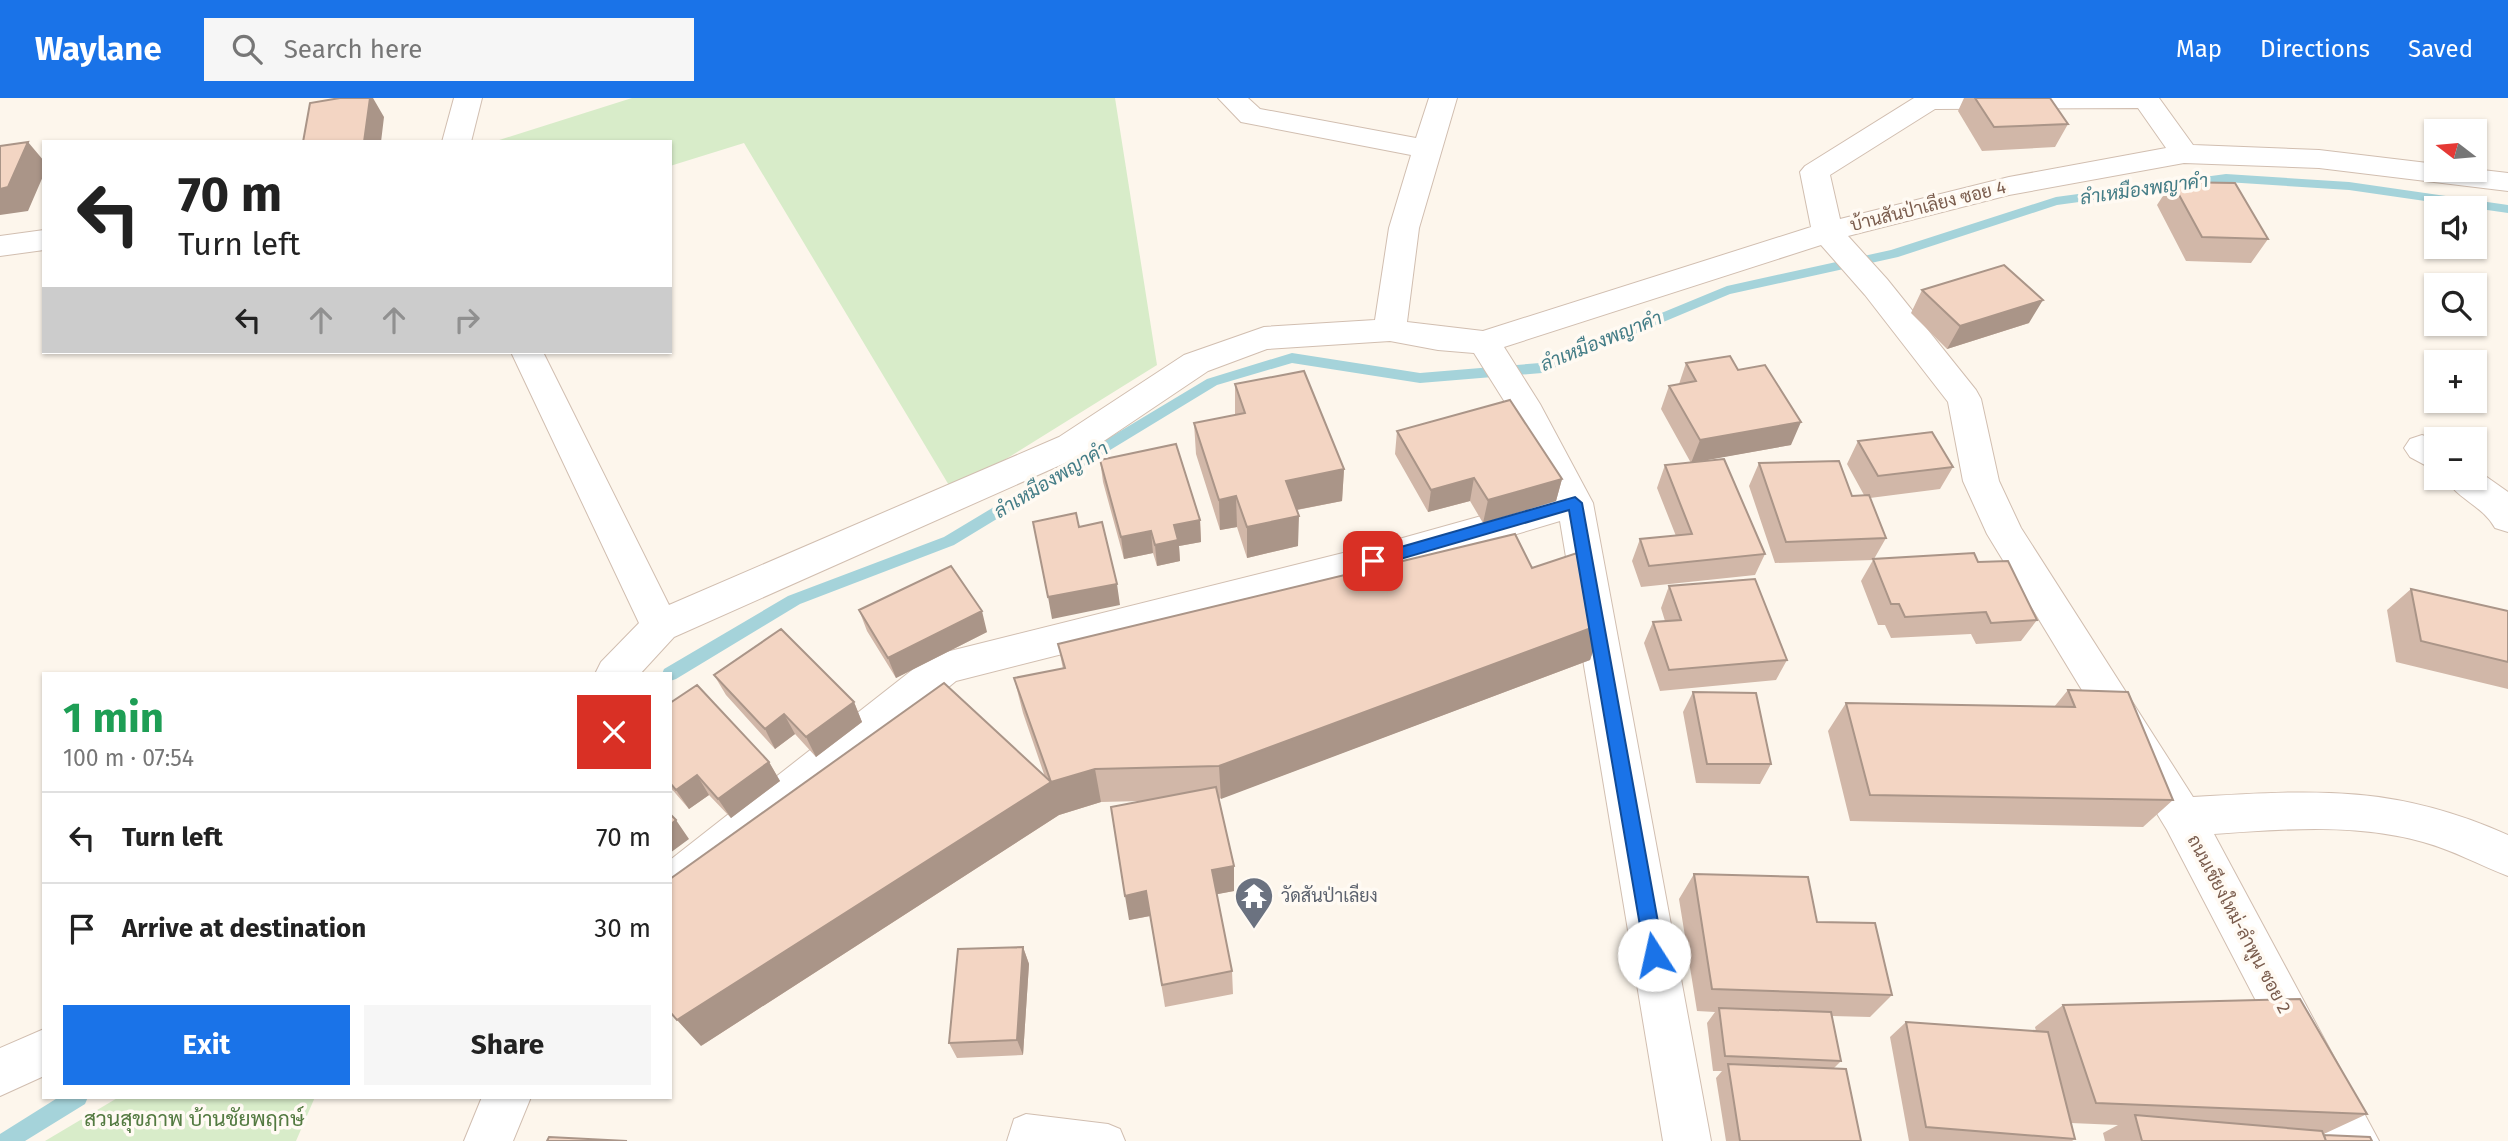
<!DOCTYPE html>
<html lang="en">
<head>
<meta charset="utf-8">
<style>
	:root { --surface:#fff; --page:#f6f6f6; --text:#222; --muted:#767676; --line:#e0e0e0; --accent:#1a73e8 }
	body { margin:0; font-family:"Fira Sans",Sarabun,sans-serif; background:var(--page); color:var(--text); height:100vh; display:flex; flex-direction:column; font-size:26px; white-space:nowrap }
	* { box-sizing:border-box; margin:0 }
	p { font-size:23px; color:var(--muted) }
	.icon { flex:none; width:38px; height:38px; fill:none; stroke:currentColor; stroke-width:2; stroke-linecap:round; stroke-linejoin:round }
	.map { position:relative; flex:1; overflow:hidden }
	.panel { position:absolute; left:42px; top:574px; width:630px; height:427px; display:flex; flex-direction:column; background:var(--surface); border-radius:0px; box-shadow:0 2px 5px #0004 }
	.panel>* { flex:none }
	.banner { position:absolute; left:42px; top:42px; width:630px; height:214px; border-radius:0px; box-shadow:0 2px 5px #0004; background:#fff; color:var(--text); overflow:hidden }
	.needle { width:46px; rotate:286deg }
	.tools { position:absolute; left:2424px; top:21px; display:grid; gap:14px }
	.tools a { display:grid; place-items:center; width:63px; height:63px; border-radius:0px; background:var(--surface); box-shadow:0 2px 5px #0004; font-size:35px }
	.pin { position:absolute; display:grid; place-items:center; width:60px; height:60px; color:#fff; margin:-30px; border-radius:14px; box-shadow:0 4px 10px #0006 }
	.me { position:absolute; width:77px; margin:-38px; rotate:350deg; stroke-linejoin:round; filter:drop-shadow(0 0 5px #0008) }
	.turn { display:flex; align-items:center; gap:24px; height:147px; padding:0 21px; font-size:32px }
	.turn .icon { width:91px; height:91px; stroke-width:2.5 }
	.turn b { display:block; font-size:49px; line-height:60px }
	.lanes { display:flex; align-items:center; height:66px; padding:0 21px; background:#0003; justify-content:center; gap:35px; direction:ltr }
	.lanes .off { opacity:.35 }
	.round { display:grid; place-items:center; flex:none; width:74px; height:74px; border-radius:0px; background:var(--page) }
	.head { display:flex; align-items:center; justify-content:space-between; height:119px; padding:0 21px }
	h1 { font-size:42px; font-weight:700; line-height:52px; color:#1e9e55 }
	.cta { display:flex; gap:14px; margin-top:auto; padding:14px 21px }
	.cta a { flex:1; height:80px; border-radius:0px; background:var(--accent); color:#fff; font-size:28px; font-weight:700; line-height:80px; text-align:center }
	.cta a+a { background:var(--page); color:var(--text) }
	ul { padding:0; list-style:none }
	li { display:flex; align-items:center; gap:21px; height:91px; padding:0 21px; border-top:2px solid var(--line) }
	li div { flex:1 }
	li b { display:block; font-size:26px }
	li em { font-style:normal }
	header { display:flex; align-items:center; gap:42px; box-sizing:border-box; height:98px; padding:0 35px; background:var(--accent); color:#fff }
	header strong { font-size:33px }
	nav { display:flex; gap:38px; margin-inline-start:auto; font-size:24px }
	.search { width:490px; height:63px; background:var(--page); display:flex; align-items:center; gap:18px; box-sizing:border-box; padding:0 24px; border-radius:0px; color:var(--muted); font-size:26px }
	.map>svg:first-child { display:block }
	.green { fill:#d8ecc9 }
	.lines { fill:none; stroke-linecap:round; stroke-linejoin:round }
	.stream { fill:#a5d3da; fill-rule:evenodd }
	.lane-casing { stroke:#d1beb0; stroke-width:2 }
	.street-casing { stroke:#d1beb0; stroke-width:2 }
	.lane { fill:#fff; fill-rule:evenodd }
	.street { fill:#fff; fill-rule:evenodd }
	.wall { fill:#d1b7a8 }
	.shaded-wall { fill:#aa9588 }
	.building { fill:#f3d5c3; stroke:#aa9588; stroke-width:2 }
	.route { fill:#1a73e8; stroke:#114b97; stroke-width:2 }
	.labels { text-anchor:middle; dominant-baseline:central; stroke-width:7; stroke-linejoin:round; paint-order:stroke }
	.street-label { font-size:18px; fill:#7a5c4d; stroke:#fffaf3 }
	.worship-label { font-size:18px; fill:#5b616d; stroke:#fffaf3; text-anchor:start }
	.water-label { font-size:19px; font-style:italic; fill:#437c86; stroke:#fffaf3 }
	.near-park-label { font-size:21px; fill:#537a41; stroke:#fffaf3 }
</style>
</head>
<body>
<header>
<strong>Waylane</strong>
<div class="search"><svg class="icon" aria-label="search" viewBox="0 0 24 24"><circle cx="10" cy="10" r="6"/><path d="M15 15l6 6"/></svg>Search here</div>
<nav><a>Map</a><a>Directions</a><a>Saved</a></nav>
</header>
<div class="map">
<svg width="2508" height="1043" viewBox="0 0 2508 1043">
	<rect width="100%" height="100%" fill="#fdf6ec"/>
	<path class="green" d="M632,0H1115L1157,267L953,394L744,45L670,68V44H493Z
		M119,999H315L296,1043H45Z"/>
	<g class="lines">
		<path class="stream" d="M2226,76L2349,84L2508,107V115L2349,92L2226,84L2057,107L1898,159L1730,196L1542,275L1420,285L1292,265L1217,287L954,447L800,506L676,581L670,583V576H662L664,571L788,498L944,439L1207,281L1292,255L1420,275L1540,265L1727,188L1891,152L2056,99Z
			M59,999H88L85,1006L25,1043H0V1036Z"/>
		<g class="lane-casing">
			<path id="lane" d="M1026,1016L1108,1026L1120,1031L1125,1043H1007L1014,1021Z"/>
		</g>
		<g class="street-casing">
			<path id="street" d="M454,0H482L471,44H442Z
				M1218,0H1248L1260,11L1416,40L1429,0H1457L1419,130L1407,224L1483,233L1811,129L1800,74L1805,68L1914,0H2159L2193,47L2319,52L2436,66V72L2474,71L2508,75V93L2319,70L2184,65L2009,97L1848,138L1887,181L1976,292L1981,301L1999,383L2021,430L2193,699C2314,692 2394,686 2508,737V778C2479,767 2453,752 2423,744C2355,725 2283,731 2214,736L2379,1043H2329L2167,732L1987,436L1963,383L1948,304L1865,197L1821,147L1504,249L1540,306L1593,405L1711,1043H1663L1560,423L1399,471L956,583L686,803L670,809V762L930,558L1399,441L1553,398L1508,309L1474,255L1438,252L1390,243L1267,251L1208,273L1083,357L674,539L640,576H595L601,564L639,525L511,254H543L669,507L1059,339L1184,257L1264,229L1375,222L1389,130L1411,57L1241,24ZM2138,10L2166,50L2009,79L1840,121L1830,77L1935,11Z
				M44,132V152L0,158V138Z
				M2422,337L2436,342V373L2410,359L2404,350L2410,341Z
				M2474,370L2508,394V434L2495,430C2483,408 2457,401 2445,380H2474Z
				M44,931V978L0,998V950Z
				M482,999H531L513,1043H464Z"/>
		</g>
		<use href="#lane" class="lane"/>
		<use href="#street" class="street"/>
	</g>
	<path class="wall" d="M1964,0H2050L2068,26L2055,49L1982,53L1958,13Z
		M2172,84L2268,141L2251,165L2186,163L2157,107Z
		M1922,192L2029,225L1947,251L1911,215Z
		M1686,265L1738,272L1791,347L1694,364L1765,456L1755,477L1641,489L1632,463L1640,441L1676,438L1657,390L1665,367L1691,365L1661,311L1669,288L1679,286Z
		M1235,286L1344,371L1342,403L1297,412L1298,448L1247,460L1237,429L1220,432L1196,356L1194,325L1235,317Z
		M1397,333L1562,381L1556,403L1483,425L1470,403L1428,414L1395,356Z
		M1858,343L1953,369L1940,391L1870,400L1886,440L1874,461L1978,464L2037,522L2021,543L1976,546L1971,536L1891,540L1885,527H1878L1861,483L1873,462L1775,465L1749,388L1759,365L1852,398L1864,397L1847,366Z
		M1100,362L1200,422L1201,444L1179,448L1180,463L1157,468L1153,455L1124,461L1103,384Z
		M1532,470L1602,526L1590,562L1219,701L1234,768V793L1217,796L1232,873L1233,896L1165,909L1150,818L1129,822L1142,703L1101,704L1059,717L701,948L1045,679L1023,615L1014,580L1063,571L1058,546Z
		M1669,488L1787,562L1776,582L1660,593L1644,545L1653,524L1665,523L1661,510Z
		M2411,491L2508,513V591L2396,564L2387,512Z
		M859,512L987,534L896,580L867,533Z
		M714,577L854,604L862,624L816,659L795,636L775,651L726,597Z
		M2068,592L2173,702L2143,729L1850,723L1828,633L1846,605L2054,609Z
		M1693,594L1771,666L1760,686L1696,685L1683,614Z
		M670,605L769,664L780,683L731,720L709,697L689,711L670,689Z
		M1694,776L1817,824L1892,897L1870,919L1832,918L1841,963L1834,970L1861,1043H1726L1716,980L1722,973H1713L1707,925L1715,914L1697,913L1679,801Z
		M1023,849L1029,866L1023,957L957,960L949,945Z
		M2063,907L2367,1016L2326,1035H2323L2324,1037L2372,1043H2105L2103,1035L2118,1027L2071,1025L2075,1041L2072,1043H1909L1890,939L1906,924L2036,933L2035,929Z"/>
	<path class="shaded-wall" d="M370,0H373L384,19L381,44H364Z
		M28,44L44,63V76L28,113L0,117V91Z
		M2043,202L2029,225L1947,251L1960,228Z
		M1801,324L1791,347L1691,365L1700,342Z
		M1344,371L1342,403L1285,414L1286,383Z
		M1474,380L1470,403L1428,414L1431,392Z
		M1562,381L1556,403L1483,425L1488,402Z
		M1236,398L1237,429L1220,432L1219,402Z
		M1299,418L1298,448L1247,460V429Z
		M1200,422L1201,444L1179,448L1180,463L1157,468L1155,447L1174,427Z
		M1151,433L1153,455L1124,461L1121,439Z
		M1117,486L1120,507L1052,521L1048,499Z
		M982,513L987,534L896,580L888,560Z
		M1602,526L1590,562L1221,701L1219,668Z
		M854,604L862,624L816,659L806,639Z
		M784,616L795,636L775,651L765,631Z
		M769,664L780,683L731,720L718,701Z
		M1095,671L1101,704L1059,717L701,948L677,922L1051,684Z
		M697,677L709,697L689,711L676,692Z
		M676,722L689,741L670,755V727Z
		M1234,768V793L1213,797L1212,772Z
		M1146,793L1150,818L1129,822L1125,798Z
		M1023,849L1029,866L1023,957L1017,942Z"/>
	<path class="building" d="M340,0H370L364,44H303L310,5Z
		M1975,0H2050L2068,26L1994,29Z
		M28,44L8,89L0,91V48Z
		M2172,84L2235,85L2268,141L2202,139Z
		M2004,167L2043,202L1960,228L1922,192Z
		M1730,258L1738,272L1765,267L1801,324L1700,342L1669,288L1696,283L1686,265Z
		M1304,273L1344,371L1286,383L1299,418L1247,429L1236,398L1219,402L1194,325L1245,315L1235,286Z
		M1510,302L1562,381L1488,402L1474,380L1431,392L1397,333Z
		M1932,334L1953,369L1878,378L1858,343Z
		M1176,346L1200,422L1174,427L1178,442L1155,447L1151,433L1121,439L1100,362Z
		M1724,361L1765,456L1649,468L1640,441L1692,436L1665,367Z
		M1839,363L1852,398L1869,397L1886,440L1786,444L1759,365Z
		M1076,415L1079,429L1102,424L1117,486L1048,499L1033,424Z
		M1515,436L1532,470L1586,452L1602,526L1219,668L1095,671L1051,684L1014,580L1065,570L1058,546Z
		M1974,455L1978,464L2008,463L2037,522L1991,525L1986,514L1905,519L1899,506H1891L1873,461Z
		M951,468L982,513L888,560L859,512Z
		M1755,481L1787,562L1669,572L1653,524L1681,522L1669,488Z
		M2411,491L2508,513V564L2421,543Z
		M781,531L854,604L806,639L784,616L765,631L714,577Z
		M944,585L1051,684L677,922L670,914V781Z
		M697,587L769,664L718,701L697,677L676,692L670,685V605Z
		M2068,592L2128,594L2173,702L1870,697L1846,605L2075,609Z
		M1693,594L1756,595L1771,666H1707Z
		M1216,689L1234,768L1212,772L1232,873L1162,887L1146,793L1125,798L1111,709Z
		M670,716L676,722L670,727Z
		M1694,776L1808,779L1817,824L1875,825L1892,897L1712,891Z
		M1023,849L1017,942L949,945L958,851Z
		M2300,901L2367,1016L2096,1005L2063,907Z
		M1719,910L1831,914L1841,963L1725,958Z
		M1906,924L2048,934L2075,1041L1926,1029Z
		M1728,966L1846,971L1861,1043H1740Z
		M2135,1017L2322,1033L2326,1043H2142Z
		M2324,1037L2370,1039L2372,1043H2326Z
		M549,1039L627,1043H547Z"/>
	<path class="route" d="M1575,399L1582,405L1664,857L1661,863L1654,866L1648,863L1645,857L1569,412L1373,469L1365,463L1373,457Z"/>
	<defs>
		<g id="temple-pin" transform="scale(2.0125)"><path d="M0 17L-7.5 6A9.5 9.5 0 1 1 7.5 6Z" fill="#6b7280" stroke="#fffaf3"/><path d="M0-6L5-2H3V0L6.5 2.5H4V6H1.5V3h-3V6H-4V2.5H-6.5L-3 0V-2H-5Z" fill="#fff"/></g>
	</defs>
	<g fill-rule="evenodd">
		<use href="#temple-pin" x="1254" y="798"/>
	</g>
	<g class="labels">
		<g class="street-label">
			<text transform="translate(1928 108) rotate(-14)">บ้านสันป่าเลียง ซอย 4</text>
			<text transform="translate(2239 826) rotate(62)">ถนนเชียงใหม่-ลำพูน ซอย 2</text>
		</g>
		<g class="worship-label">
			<text x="1281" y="798">วัดสันป่าเลียง</text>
		</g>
		<g class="water-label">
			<text transform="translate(2144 91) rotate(-8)">ลำเหมืองพญาคำ</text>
			<text transform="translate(1601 243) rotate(-22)">ลำเหมืองพญาคำ</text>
			<text transform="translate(1051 382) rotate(-31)">ลำเหมืองพญาคำ</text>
		</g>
		<g class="near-park-label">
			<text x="194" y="1021">สวนสุขภาพ บ้านชัยพฤกษ์</text>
		</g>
	</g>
</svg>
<div class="tools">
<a><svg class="needle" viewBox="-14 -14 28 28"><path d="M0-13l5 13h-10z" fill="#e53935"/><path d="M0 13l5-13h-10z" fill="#767676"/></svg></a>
<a><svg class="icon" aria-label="sound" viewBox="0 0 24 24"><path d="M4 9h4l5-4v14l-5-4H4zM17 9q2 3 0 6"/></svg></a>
<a><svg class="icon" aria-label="search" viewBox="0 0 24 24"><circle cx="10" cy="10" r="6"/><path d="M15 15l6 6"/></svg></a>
<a>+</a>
<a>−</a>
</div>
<div class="pin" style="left:1373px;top:463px;background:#d93025"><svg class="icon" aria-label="arrive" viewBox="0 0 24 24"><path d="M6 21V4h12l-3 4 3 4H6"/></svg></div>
<svg class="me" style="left:1654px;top:857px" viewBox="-20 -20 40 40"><circle r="19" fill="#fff"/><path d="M0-13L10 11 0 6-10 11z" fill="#1a73e8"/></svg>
<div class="banner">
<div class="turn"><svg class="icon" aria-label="left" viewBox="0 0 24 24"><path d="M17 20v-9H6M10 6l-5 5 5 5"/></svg><div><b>70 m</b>Turn left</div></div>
<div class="lanes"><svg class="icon" aria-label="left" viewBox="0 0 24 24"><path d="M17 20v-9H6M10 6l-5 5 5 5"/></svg><svg class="icon off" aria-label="ahead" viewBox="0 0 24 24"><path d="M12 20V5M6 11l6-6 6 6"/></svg><svg class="icon off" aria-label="ahead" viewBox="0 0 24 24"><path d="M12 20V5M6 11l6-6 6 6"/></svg><svg class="icon off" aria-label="right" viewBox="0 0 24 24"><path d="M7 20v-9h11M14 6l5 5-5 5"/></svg></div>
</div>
<section class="panel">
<div class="head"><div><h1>1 min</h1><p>100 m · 07:54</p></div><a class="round" style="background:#d93025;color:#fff"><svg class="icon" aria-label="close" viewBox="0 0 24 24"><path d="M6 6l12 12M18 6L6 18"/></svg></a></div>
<ul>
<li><svg class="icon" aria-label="left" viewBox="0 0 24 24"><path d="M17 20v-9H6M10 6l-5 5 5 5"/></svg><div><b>Turn left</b></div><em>70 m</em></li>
<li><svg class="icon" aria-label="arrive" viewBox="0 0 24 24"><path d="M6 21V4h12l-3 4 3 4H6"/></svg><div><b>Arrive at destination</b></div><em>30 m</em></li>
</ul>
<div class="cta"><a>Exit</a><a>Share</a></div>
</section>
</div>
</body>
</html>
